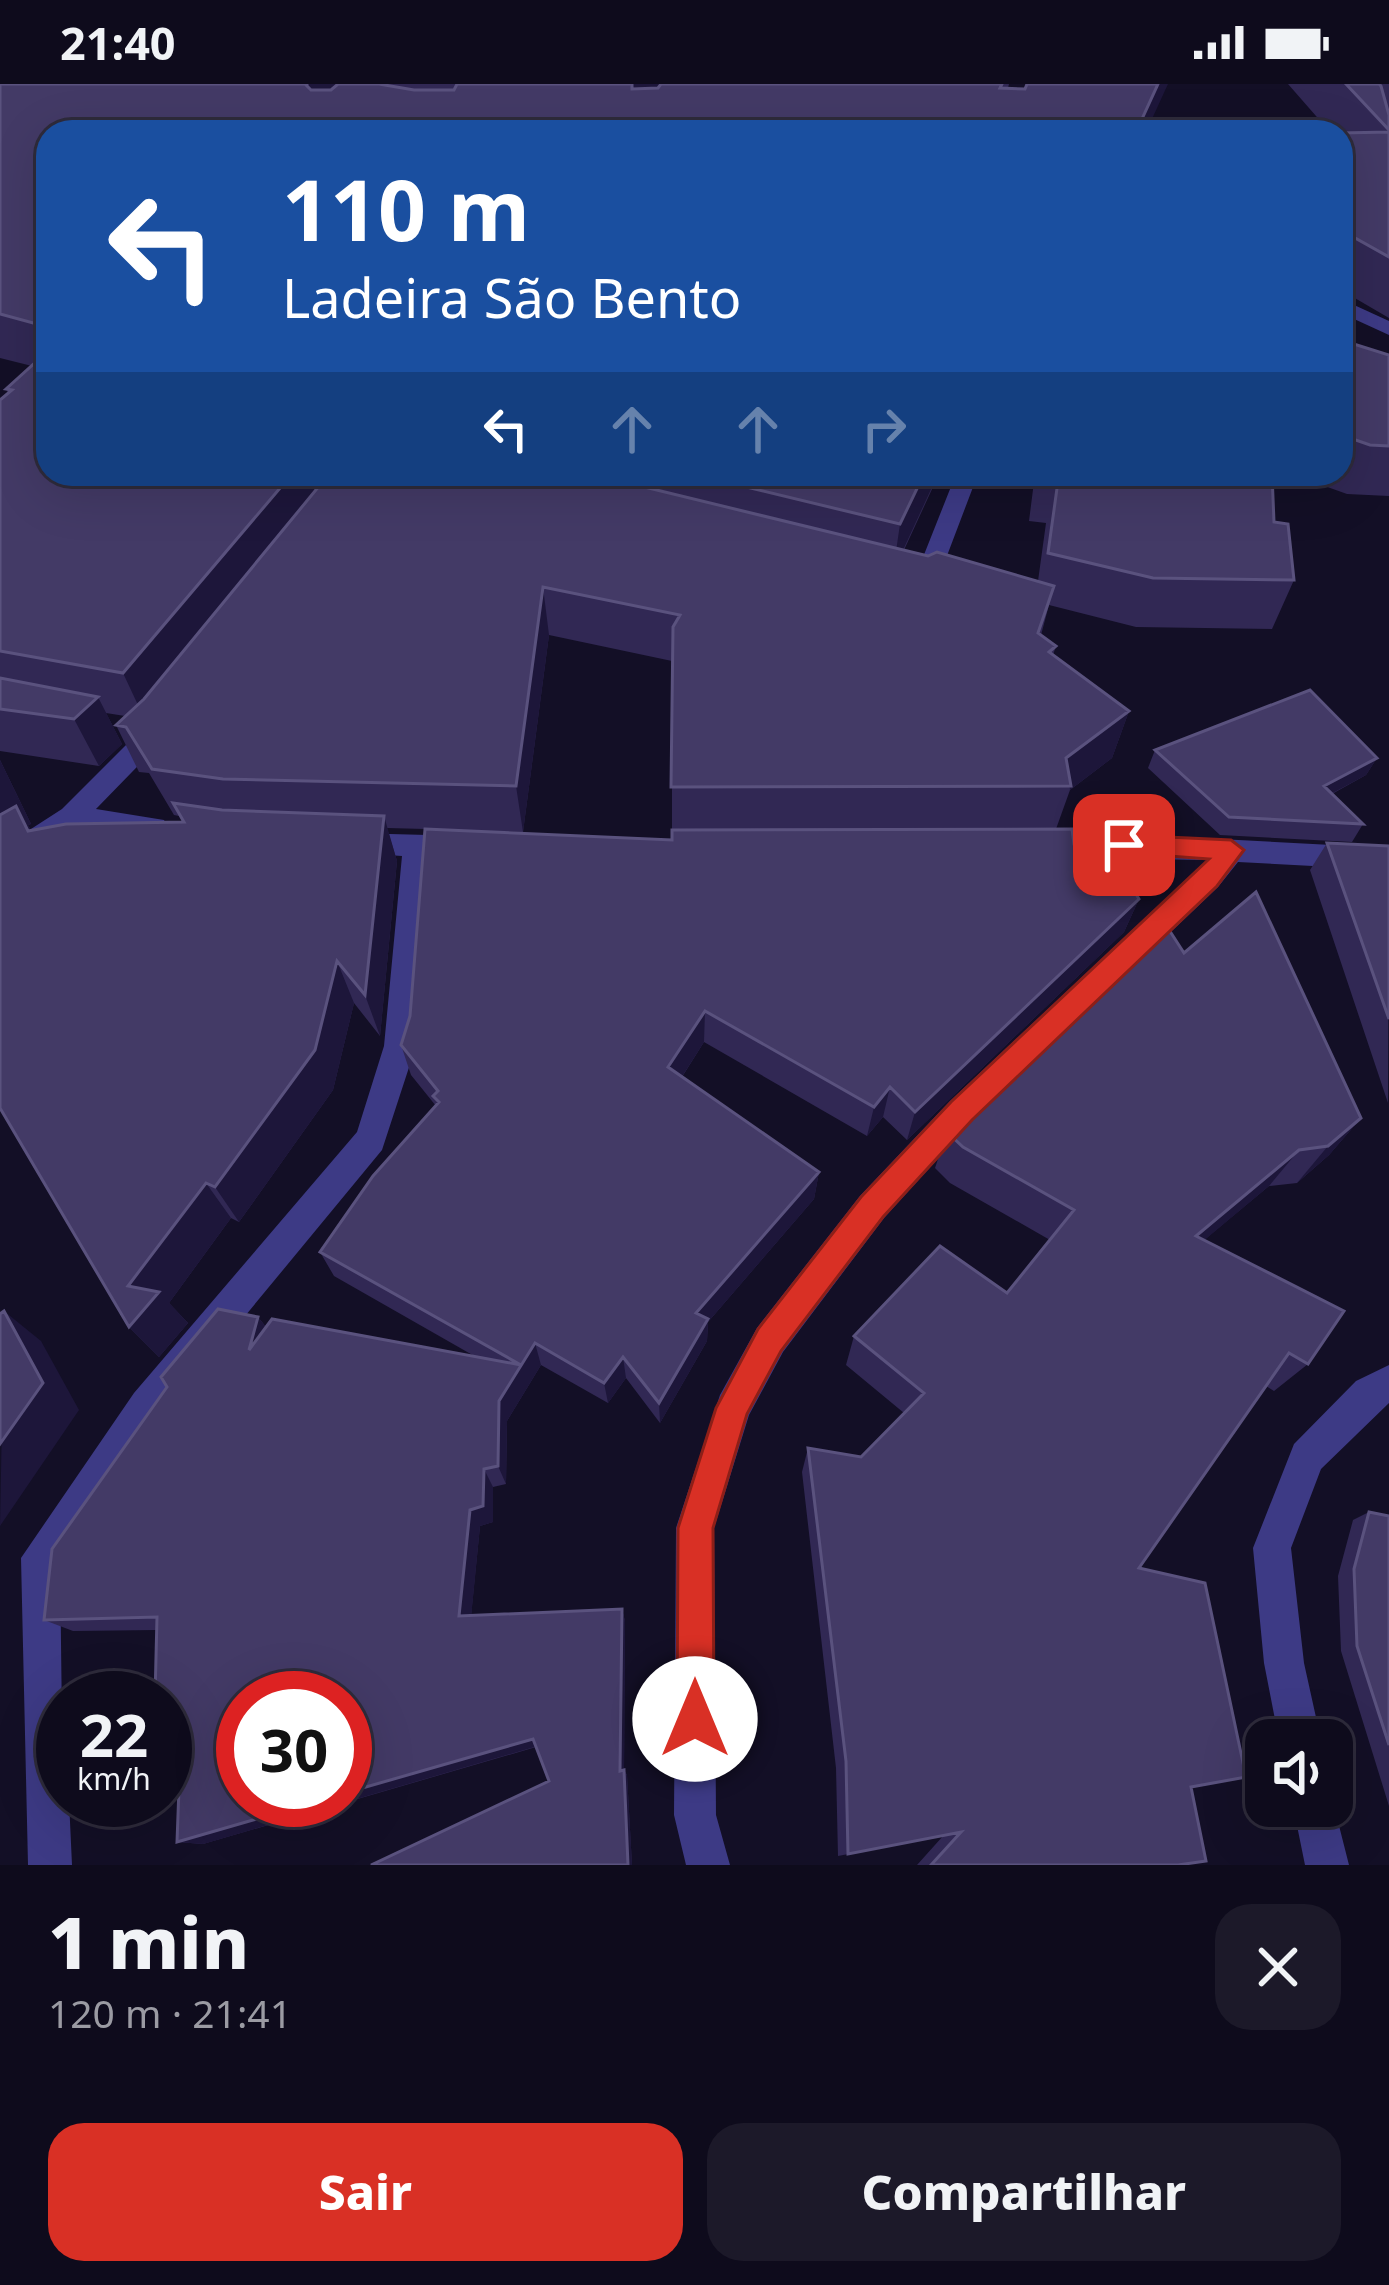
<!DOCTYPE html>
<html lang="pt">
<head>
<meta charset="utf-8">
<style>
	:root { --surface:#0e0b1c; --page:#1c1929; --text:#f1f3f6; --muted:#9b9ba3; --line:#2e2b3b; --accent:#d93025 }
	body { margin:0; font-family:"Noto Sans",sans-serif; background:var(--page); color:var(--text); height:100vh; display:flex; flex-direction:column; font-size:45px; white-space:nowrap }
	* { box-sizing:border-box; margin:0 }
	p { font-size:39px; color:var(--muted) }
	.icon { flex:none; width:66px; height:66px; fill:none; stroke:currentColor; stroke-width:2; stroke-linecap:round; stroke-linejoin:round }
	.map { position:relative; height:1781px; overflow:hidden }
	.details { display:flex; flex-direction:column; background:var(--surface); flex:1 }
	.details>* { flex:none }
	.hud { position:absolute; left:36px; top:36px; width:1317px; height:366px; border-radius:36px; box-shadow:0 12px 48px #0002,0 0 0 3px var(--line); background:#1a4fa0; color:#fff; overflow:hidden }
	.buttons { position:absolute; left:1245px; top:1635px; display:grid; gap:24px }
	.buttons a { display:grid; place-items:center; width:108px; height:108px; border-radius:24px; background:var(--surface); box-shadow:0 12px 48px #0002,0 0 0 3px var(--line); font-size:60px }
	.speed { position:absolute; left:36px; top:1587px; display:flex; gap:24px; font-size:60px; font-weight:700; text-align:center }
	.speed>* { display:grid; place-content:center; width:156px; height:156px; border-radius:50%; background:var(--surface); box-shadow:0 12px 48px #0002,0 0 0 3px var(--line); line-height:1 }
	.speed small { font-size:30px; font-weight:400 }
	.speed .limit { border:18px solid #d22; background:#fff; color:#111 }
	.pin { position:absolute; display:grid; place-items:center; width:102px; height:102px; color:#fff; margin:-51px; border-radius:24px; box-shadow:0 6px 18px #0006 }
	.me { position:absolute; width:132px; margin:-66px; rotate:0deg; stroke-linejoin:round; filter:drop-shadow(0 0 9px #0008) }
	.turn { display:flex; align-items:center; gap:42px; height:252px; padding:0 48px; font-size:54px }
	.turn .icon { width:156px; height:156px; stroke-width:2.5 }
	.turn b { display:block; font-size:84px; line-height:102px }
	.lanes { display:flex; align-items:center; height:114px; padding:0 48px; background:#0003; justify-content:center; gap:60px; direction:ltr }
	.lanes .off { opacity:.35 }
	.round { display:grid; place-items:center; flex:none; width:126px; height:126px; border-radius:36px; background:var(--page) }
	.head { display:flex; align-items:center; justify-content:space-between; height:204px; padding:0 48px }
	h1 { font-size:72px; font-weight:800; line-height:90px }
	.cta { display:flex; gap:24px; margin-top:auto; padding:24px 48px }
	.cta a { flex:1; height:138px; border-radius:36px; background:var(--accent); color:#fff; font-size:48px; font-weight:800; line-height:138px; text-align:center }
	.cta a+a { background:var(--page); color:var(--text) }
	.status { display:flex; justify-content:space-between; align-items:center; height:84px; padding:0 60px; background:var(--surface); direction:ltr }
	.status svg { height:33px; fill:currentColor }
	.map>svg:first-child { display:block }
	.lines { fill:none; stroke-linecap:round; stroke-linejoin:round }
	.street { fill:#3d3a85; fill-rule:evenodd }
	.wall { fill:#312854; fill-rule:evenodd }
	.shaded-wall { fill:#1d163a }
	.building { fill:#433a66; stroke:#5a527e; stroke-width:3 }
	.route { fill:#d93025; stroke:#8d1f18; stroke-width:3 }
</style>
</head>
<body>
<div class="status"><b>21:40</b><svg viewBox="0 0 49 12"><path d="M0 12V9h3v3zM5 12V6h3v6zM10 12V3h3v9zM15 12V0h3v12zM26 1h20v11H26zM47 4h2v5h-2z"/></svg></div>
<div class="map">
<svg width="1389" height="1781" viewBox="0 0 1389 1781">
	<rect width="100%" height="100%" fill="#130f26"/>
	<g class="lines">
		<path class="street" d="M1341,215L1389,237V251L1341,229Z
			M956,390H978L934,506L931,512H913L910,506Z
			M159,634L168,637L172,644L168,651L96,725L164,736L168,744L164,752L154,755L76,743L0,790V765L62,725L150,637Z
			M352,749L466,752L480,763L466,774L430,773L416,962L382,1066L160,1335L60,1479L63,1716H69L72,1781H28L21,1474L134,1309L357,1048L384,962L402,772L342,768L338,760L342,752Z
			M1124,750L1389,764V786L1238,778L1218,803L972,1037L884,1134L783,1268L749,1331L714,1444L716,1731L730,1781H686L674,1731L676,1444L720,1311L757,1244L860,1112L950,1017L1207,776L1065,774L1051,763L1065,752Z
			M1389,1281V1319L1321,1385L1291,1464L1304,1579L1321,1656H1279L1264,1579L1253,1464L1294,1360L1356,1297Z
			M1332,1714L1349,1781H1305L1293,1722H1332Z"/>
	</g>
	<path class="wall" d="M0,0H1009L1008,4L1025,5L1168,0L48,48V390H939L904,466L1038,497L1046,439L1029,437L1035,390H1272L1274,438L1294,496L1272,545L1136,543L1049,521L1041,551L1056,562L1053,571L1129,627L1112,674L1070,706L1056,745L1139,815L1124,848L907,1056L883,1033L867,1052L704,958L682,993L819,1088L814,1115L708,1238L707,1257L660,1339L626,1294L608,1319L541,1281L507,1337L506,1400L493,1403V1438L480,1442L471,1532L622,1525L625,1537L624,1686L627,1691L632,1781H371L549,1697L536,1663L203,1760L177,1758L179,1714L165,1712V1614L156,1546L73,1547L44,1536L258,1233L266,1243L476,1273L334,1192L320,1168L436,1022L411,991L401,961L410,932L425,745L387,744L397,777L380,952L354,919L333,1006L239,1138L231,1134L169,1219L188,1239L159,1273L129,1243L0,1024V676L31,740L28,741L31,746L182,738L179,732L174,731L149,689L139,688L116,641L125,632L106,629L122,660L99,682L0,667V316L8,309L6,305L32,282L0,274ZM549,551L672,577V756L473,747L523,748Z
		M1288,0H1389V234L1341,206V48H1330Z
		M1341,256L1389,271V412L1347,410L1291,390H1341Z
		M1155,666L1377,674L1366,691L1332,710L1363,740L1352,758L1220,751L1148,684Z
		M1327,759L1389,762L1388,1019L1310,786Z
		M1184,869L1361,1034L1329,1071L1297,1099L1269,1102L1204,1156L1308,1280L1274,1307L1266,1302L1139,1484L1191,1703L1178,1781H917L943,1752L838,1772L836,1684L802,1388L808,1364L861,1373L904,1329L846,1281L854,1252L1007,1209L1050,1156L950,1099L935,1084L947,1048Z
		M1369,1428L1389,1432V1722L1341,1567L1338,1492L1353,1436Z"/>
	<path class="shaded-wall" d="M308,0H366L316,48L306,1Z
		M632,0H670L634,45Z
		M1158,0H1168L1146,48H1137Z
		M292,390H346L145,636L123,589Z
		M924,390H938L893,488L900,440Z
		M543,503L549,551L523,748L516,702Z
		M98,613L122,660L99,682L74,635Z
		M1129,627L1112,674L1070,706L1066,674Z
		M1377,674L1366,691L1314,719L1324,702Z
		M0,676L31,740L28,741L45,768L0,760Z
		M384,732L397,777L380,952L365,911Z
		M1139,815L1124,848L907,1056L915,1028Z
		M337,877L354,919L333,1006L239,1138L215,1103Z
		M705,927L704,958L669,1013L668,983Z
		M890,1003L883,1033L867,1052L874,1023Z
		M1361,1034L1329,1071L1297,1099L1328,1062Z
		M1299,1066L1269,1102L1170,1185L1196,1152Z
		M819,1088L814,1115L708,1238L707,1257L660,1339L659,1319L696,1229Z
		M206,1099L231,1134L169,1219L188,1239L159,1273L129,1243L128,1202Z
		M4,1227L41,1257L79,1326L0,1442Z
		M258,1233L275,1255L249,1266Z
		M535,1259L541,1281L507,1337L506,1400L498,1382L499,1317Z
		M623,1273L626,1294L608,1319L604,1299Z
		M484,1385L493,1403V1438L480,1442L470,1544L459,1532L470,1426Z
		M622,1525L625,1537L624,1692L620,1687Z
		M533,1655L541,1661L203,1760L177,1758L322,1716H345V1709Z
		M624,1686L627,1691L632,1781H628Z
		M179,1704L180,1715L165,1712V1708Z"/>
	<path class="building" d="M0,0H308L306,1L311,6H331L338,0H379L414,6H454L457,0H632V5L658,4L661,0H1002L1000,4L1025,5L1027,0H1158L1137,46L1170,48H48V243L0,230Z
		M1346,0H1379L1381,2L1389,31V46Z
		M1389,48V173L1341,146V49Z
		M1341,256L1389,271V362L1370,361L1341,351Z
		M48,267V390H292L123,589L0,567V316L12,306L6,305Z
		M329,390H591L928,472L937,468L1054,502L1038,549L1056,562L1049,568L1129,627L1066,674L1071,702L671,703L673,543L680,531L543,503L516,702L223,695L152,685L126,643L116,641L144,615Z
		M692,390H924L900,440Z
		M1056,390H1272L1274,438L1288,440L1294,496L1153,494L1048,469L1059,390Z
		M0,594L98,613L74,635L0,625Z
		M1310,606L1377,674L1324,702L1363,740L1229,733L1155,666Z
		M173,719L222,726L384,732L365,911L337,877L315,966L215,1103L206,1099L128,1202L159,1208L129,1243L0,1024V731L16,722L28,747L66,740L184,738Z
		M425,745L672,756V746L1072,745L1074,760L1106,761L1139,815L915,1028L890,1003L874,1023L705,927L668,983L819,1088L696,1229L708,1235L659,1319L623,1273L604,1299L535,1259L499,1317L498,1382L484,1385L483,1422L470,1426L459,1532L622,1525L620,1687L624,1686L628,1781H371L549,1697L533,1655L345,1709V1614H243V1716H322L177,1758L179,1704L165,1708V1614H155L157,1533L44,1536L52,1465L167,1303L161,1293L218,1225L258,1233L249,1266L272,1235L521,1281L320,1168L373,1092L439,1018L433,1012L438,1007L401,961L410,932Z
		M1327,759L1389,762V935Z
		M1256,808L1361,1034L1328,1062L1299,1066L1196,1152L1344,1227L1308,1280L1289,1269L1139,1484L1205,1499L1246,1693L1191,1703L1206,1777L1178,1781H931L961,1748L848,1770L846,1677L808,1364L861,1373L924,1309L854,1252L940,1162L1007,1209L1074,1126L963,1063L947,1048L1164,838L1184,869Z
		M4,1227L43,1299L0,1360V1230Z
		M1369,1428L1389,1432V1661L1357,1562L1354,1485Z"/>
	<path class="route" d="M1124,751L1231,756L1244,766L1217,802L972,1036L883,1133L781,1267L747,1330L713,1444L714,1635L709,1649L695,1654L682,1649L677,1635L678,1444L716,1324L758,1245L861,1113L951,1018L1209,775L1115,768L1111,761Z"/>
</svg>
<div class="buttons">
<a><svg class="icon" aria-label="sound" viewBox="0 0 24 24"><path d="M4 9h4l5-4v14l-5-4H4zM17 9q2 3 0 6"/></svg></a>
</div>
<div class="speed"><div>22<small>km/h</small></div><div class="limit">30</div></div>
<div class="pin" style="left:1124px;top:761px;background:#d93025"><svg class="icon" aria-label="arrive" viewBox="0 0 24 24"><path d="M6 21V4h12l-3 4 3 4H6"/></svg></div>
<svg class="me" style="left:695px;top:1635px" viewBox="-20 -20 40 40"><circle r="19" fill="#fff"/><path d="M0-13L10 11 0 6-10 11z" fill="#d93025"/></svg>
<div class="hud">
<div class="turn"><svg class="icon" aria-label="left" viewBox="0 0 24 24"><path d="M17 20v-9H6M10 6l-5 5 5 5"/></svg><div><b>110 m</b>Ladeira São Bento</div></div>
<div class="lanes"><svg class="icon" aria-label="left" viewBox="0 0 24 24"><path d="M17 20v-9H6M10 6l-5 5 5 5"/></svg><svg class="icon off" aria-label="ahead" viewBox="0 0 24 24"><path d="M12 20V5M6 11l6-6 6 6"/></svg><svg class="icon off" aria-label="ahead" viewBox="0 0 24 24"><path d="M12 20V5M6 11l6-6 6 6"/></svg><svg class="icon off" aria-label="right" viewBox="0 0 24 24"><path d="M7 20v-9h11M14 6l5 5-5 5"/></svg></div>
</div>
</div>
<section class="details">
<div class="head"><div><h1>1 min</h1><p>120 m · 21:41</p></div><a class="round"><svg class="icon" aria-label="close" viewBox="0 0 24 24"><path d="M6 6l12 12M18 6L6 18"/></svg></a></div>
<div class="cta"><a>Sair</a><a>Compartilhar</a></div>
</section>
</body>
</html>
